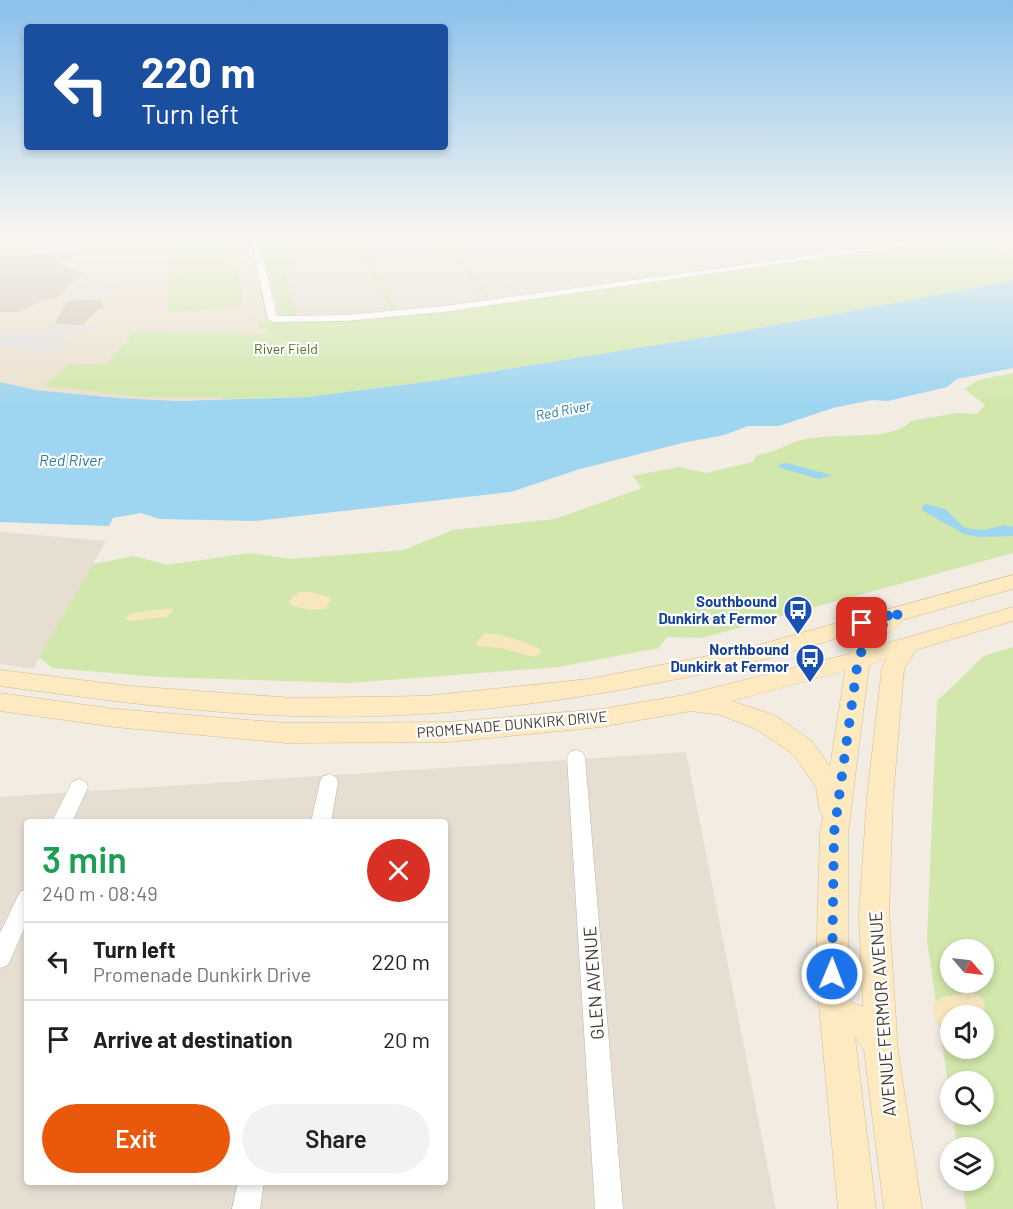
<!DOCTYPE html>
<html lang="en">
<head>
<meta charset="utf-8">
<style>
	:root { --surface:#fff; --page:#f2f2f2; --text:#202124; --muted:#757577; --line:#e0e0e0; --accent:#ea580c }
	body { margin:0; font-family:Barlow,sans-serif; background:var(--page); color:var(--text); height:100vh; display:flex; flex-direction:column; font-size:22px; white-space:nowrap }
	* { box-sizing:border-box; margin:0 }
	p { font-size:20px; color:var(--muted) }
	.icon { flex:none; width:33px; height:33px; fill:none; stroke:currentColor; stroke-width:2; stroke-linecap:round; stroke-linejoin:round }
	.map { position:relative; flex:1; overflow:hidden }
	.sheet { position:absolute; left:24px; top:819px; width:424px; height:366px; display:flex; flex-direction:column; background:var(--surface); border-radius:6px; box-shadow:0 3px 9px #0003 }
	.sheet>* { flex:none }
	.hud { position:absolute; left:24px; top:24px; width:424px; height:126px; border-radius:6px; box-shadow:0 3px 9px #0003; background:#1a4fa0; color:#fff; overflow:hidden }
	.needle { width:39px; rotate:118deg }
	.controls { position:absolute; left:940px; top:939px; display:grid; gap:12px }
	.controls a { display:grid; place-items:center; width:54px; height:54px; border-radius:50%; background:var(--surface); box-shadow:0 3px 9px #0003; font-size:30px }
	.pin { position:absolute; display:grid; place-items:center; width:51px; height:51px; color:#fff; margin:-26px; border-radius:12px; box-shadow:0 3px 9px #0006 }
	.me { position:absolute; width:66px; margin:-33px; rotate:1deg; stroke-linejoin:round; filter:drop-shadow(0 0 4px #0008) }
	.turn { display:flex; align-items:center; gap:21px; height:126px; padding:0 18px; font-size:27px }
	.turn .icon { width:78px; height:78px; stroke-width:2.5 }
	.turn b { display:block; font-size:42px; line-height:51px }
	.round { display:grid; place-items:center; flex:none; width:63px; height:63px; border-radius:32px; background:var(--page) }
	.summary { display:flex; align-items:center; justify-content:space-between; height:102px; padding:0 18px }
	h1 { font-size:36px; font-weight:600; line-height:45px; color:#1e9e55 }
	.primary-button { display:flex; gap:12px; margin-top:auto; padding:12px 18px }
	.primary-button a { flex:1; height:69px; border-radius:36px; background:var(--accent); color:#fff; font-size:24px; font-weight:600; line-height:69px; text-align:center }
	.primary-button a+a { background:var(--page); color:var(--text) }
	ul { padding:0; list-style:none }
	li { display:flex; align-items:center; gap:18px; height:78px; padding:0 18px; border-top:2px solid var(--line) }
	li div { flex:1 }
	li b { display:block; font-size:22px }
	li em { font-style:normal }
	.map>svg:first-child { display:block }
	.residential { fill:#e6ded1; fill-rule:evenodd }
	.education { fill:#ebe0cd }
	.green { fill:#d1e7ab; fill-rule:evenodd }
	.sand { fill:#f7e6be }
	.parking { fill:#e2dfdc }
	.water { fill:#9ed5f0 }
	.building { fill:#d6cabc }
	.lines { fill:none; stroke-linecap:round; stroke-linejoin:round }
	.minor-casing { stroke:#c0b6a9; stroke-width:1 }
	.secondary-casing { stroke:#d2bc93; stroke-width:1 }
	.minor { fill:#fff; fill-rule:evenodd }
	.secondary { fill:#feeac0; fill-rule:evenodd }
	.route { stroke:#1a73e8; stroke-width:10; stroke-dasharray:0 18 }
	.labels { text-anchor:middle; dominant-baseline:central; stroke-width:4.5; stroke-linejoin:round; paint-order:stroke }
	.far-park-label { font-size:14px; fill:#4b7427; stroke:#fff }
	.far-water-label { font-size:14px; font-style:italic; fill:#2c7ca6; stroke:#fff }
	.transit-label { font-size:15px; font-weight:bold; fill:#164399; stroke:#fff; text-anchor:end }
	.street-label { font-size:15px; fill:#433c33; stroke:#fff }
	.water-label { font-size:16px; font-style:italic; fill:#2c7ca6; stroke:#fff }
	.near-street-label { font-size:18px; fill:#433c33; stroke:#fff }
</style>
</head>
<body>
<div class="map">
<svg width="1013" height="1209" viewBox="0 0 1013 1209">
	<rect width="100%" height="100%" fill="#f2ece3"/>
	<path class="residential" d="M255,237H895L906,247L487,306L390,317L278,318Z
		M0,532L106,541L33,669L0,664Z
		M686,752L776,1209H0V797ZM27,822H446V1182H27Z"/>
	<path class="education" d="M16,237H255L278,318L221,399L178,401L118,398L36,390L0,382V242Z"/>
	<path class="green" d="M167,237H231L235,262L167,269Z
		M259,237H274L275,241C304,251 329,250 359,247L354,237H360L365,246L403,242L417,237H472L463,241L456,252L491,300H487C476,286 466,267 452,255C433,239 388,244 366,248L398,311L392,312L360,249C330,252 309,253 285,273L297,317L284,316L280,313Z
		M973,237H986L1013,254V281L743,331L439,380L308,397L221,399L222,397H142L44,386L69,364L105,365L135,332L266,334L269,329L259,328L257,323L390,317L487,306Z
		M237,266L243,305L168,313L169,274Z
		M1013,373V553L702,638L667,637L659,648L558,667L349,683L159,677L52,668L39,657L93,564L134,556L167,565L250,553L291,559L404,550L453,530L555,519L642,488L633,476L679,467L706,473L753,462L757,455C773,452 779,449 792,443C804,438 826,436 839,436C858,435 898,437 911,421L957,413L977,414L985,405L965,389L978,380Z
		M1013,647V1209H966L962,1181L984,1180V1148L957,1147L953,1115L984,1114V1082H951V1104L927,941L937,701L984,656ZM951,950H984V982H951ZM951,1016H984V1048H951Z"/>
	<path class="sand" d="M300,592H312L331,598L326,609C315,611 299,609 289,604L292,596Z
		M171,608L174,610L166,617L130,621L125,618L132,613Z
		M485,633C496,633 531,643 540,649L541,653L534,657L501,648L478,646L475,642Z
		M972,992L983,999L985,1007L983,1015L951,1016V1024H936L932,1004L946,996Z"/>
	<path class="parking" d="M94,278L115,284L112,293L72,299L62,298L78,283Z
		M52,324L94,325L92,330L77,334V332H68L62,339H75L52,353L0,347V331L44,332Z"/>
	<path class="water" d="M1013,281V368L957,379L947,387L888,401L872,400L833,408L779,426H748L724,435L682,443L580,469L511,492L255,521L160,519L141,513L113,518L109,526L0,522V382L36,390L118,398L178,401L308,397L439,380L743,331Z
		M787,463L828,474L831,476L818,479L778,467L780,464Z
		M926,504L945,509L965,528L984,530L1004,525L1013,527V536L979,537L964,534L922,510V506Z"/>
	<path class="building" d="M57,252H80L58,263L83,274L55,299H45L19,312H0V256H29Z
		M91,299L100,300L104,309H99L82,325L55,324L67,301Z"/>
	<g class="lines">
		<g class="minor-casing">
			<path id="minor" d="M250,237H258L277,316L346,315L444,306L946,237H966L444,312L346,321L273,322L268,319Z
				M576,750L582,752L585,757L623,1209H595L567,757L570,752Z
				M329,774L336,777L338,782L331,822H311L320,782L322,777Z
				M79,779L86,782L88,787L72,822H52L72,782Z
				M27,889V922L8,965L0,968V933L20,892Z
				M238,1182H264L260,1209H232Z"/>
		</g>
		<g class="secondary-casing">
			<path id="secondary" d="M1013,575V589L902,620C895,632 880,634 874,647L1013,607V621L916,650L904,669L893,797L889,914L898,1052L922,1209H884L864,1050L855,1037L876,1209H838L816,974L820,833L823,816L819,808L816,787L794,755L756,729L720,715L691,711L601,727L448,742L286,743L115,727L0,711V693L115,709L286,723L448,722L601,709L684,695L849,654L859,632C820,643 781,656 742,665C595,699 443,721 293,716C195,713 97,699 0,686V670L130,686L293,698L425,696L589,679L743,649ZM887,659L882,668L867,797L859,914L863,1006L851,1003L848,974V833L869,665ZM845,671L830,767L812,741L774,715L732,701Z"/>
		</g>
		<use href="#minor" class="minor"/>
		<use href="#secondary" class="secondary"/>
	</g>
	<linearGradient id="sky" x2="0" y2="1"><stop stop-color="#8ac1eb"/><stop offset="0.58" stop-color="#f9f6f2"/><stop offset="1" stop-color="#f9f6f2" stop-opacity="0"/></linearGradient>
	<rect width="1013" height="406" fill="url(#sky)"/>
	<g class="lines">
		<path class="route" d="M832,974L834,833L858,660L868,636L901,612L862,623"/>
	</g>
	<defs>
		<g id="bus-pin" transform="scale(1.5)"><path d="M0 17L-7.5 6A9.5 9.5 0 1 1 7.5 6Z" fill="#1a4fb4" stroke="#fff"/><path d="M-5-6H5V4H4V6H2V4H-2V6H-4V4H-5ZM-3.5-4V0h7V-4ZM-3.5 1.2v1.5H-2V1.2ZM2 1.2v1.5H3.5V1.2Z" fill="#fff"/></g>
	</defs>
	<g fill-rule="evenodd">
		<use href="#bus-pin" x="798" y="610"/>
		<use href="#bus-pin" x="810" y="658"/>
	</g>
	<g class="labels">
		<g class="far-park-label">
			<text x="286" y="348">River Field</text>
		</g>
		<g class="far-water-label">
			<text transform="translate(563 410) rotate(-11)">Red River</text>
		</g>
		<g class="transit-label">
			<text x="777" y="601">Southbound<tspan x="777" dy="17">Dunkirk at Fermor</tspan></text>
			<text x="789" y="649">Northbound<tspan x="789" dy="17">Dunkirk at Fermor</tspan></text>
		</g>
		<g class="street-label">
			<text transform="translate(512 724) rotate(-5)">PROMENADE DUNKIRK DRIVE</text>
		</g>
		<g class="water-label">
			<text x="71" y="459">Red River</text>
		</g>
		<g class="near-street-label">
			<text transform="translate(593 983) rotate(-94)">GLEN AVENUE</text>
			<text transform="translate(882 1014) rotate(-94)">AVENUE FERMOR AVENUE</text>
		</g>
	</g>
</svg>
<div class="controls">
<a><svg class="needle" viewBox="-14 -14 28 28"><path d="M0-13l5 13h-10z" fill="#e53935"/><path d="M0 13l5-13h-10z" fill="#757577"/></svg></a>
<a><svg class="icon" aria-label="sound" viewBox="0 0 24 24"><path d="M4 9h4l5-4v14l-5-4H4zM17 9q2 3 0 6"/></svg></a>
<a><svg class="icon" aria-label="search" viewBox="0 0 24 24"><circle cx="10" cy="10" r="6"/><path d="M15 15l6 6"/></svg></a>
<a><svg class="icon" aria-label="layers" viewBox="0 0 24 24"><path d="M12 4l9 5-9 5-9-5zM3 14l9 5 9-5"/></svg></a>
</div>
<div class="pin" style="left:862px;top:623px;background:#d93025"><svg class="icon" aria-label="arrive" viewBox="0 0 24 24"><path d="M6 21V4h12l-3 4 3 4H6"/></svg></div>
<svg class="me" style="left:832px;top:974px" viewBox="-20 -20 40 40"><circle r="17" fill="#1a73e8" stroke="#fff" stroke-width="3"/><path d="M0-11L8 9 0 5-8 9z" fill="#fff"/></svg>
<div class="hud">
<div class="turn"><svg class="icon" aria-label="left" viewBox="0 0 24 24"><path d="M17 20v-9H6M10 6l-5 5 5 5"/></svg><div><b>220 m</b>Turn left</div></div>
</div>
<section class="sheet">
<div class="summary"><div><h1>3 min</h1><p>240 m · 08:49</p></div><a class="round" style="background:#d93025;color:#fff"><svg class="icon" aria-label="close" viewBox="0 0 24 24"><path d="M6 6l12 12M18 6L6 18"/></svg></a></div>
<ul>
<li><svg class="icon" aria-label="left" viewBox="0 0 24 24"><path d="M17 20v-9H6M10 6l-5 5 5 5"/></svg><div><b>Turn left</b><p>Promenade Dunkirk Drive</p></div><em>220 m</em></li>
<li><svg class="icon" aria-label="arrive" viewBox="0 0 24 24"><path d="M6 21V4h12l-3 4 3 4H6"/></svg><div><b>Arrive at destination</b></div><em>20 m</em></li>
</ul>
<div class="primary-button"><a>Exit</a><a>Share</a></div>
</section>
</div>
</body>
</html>
